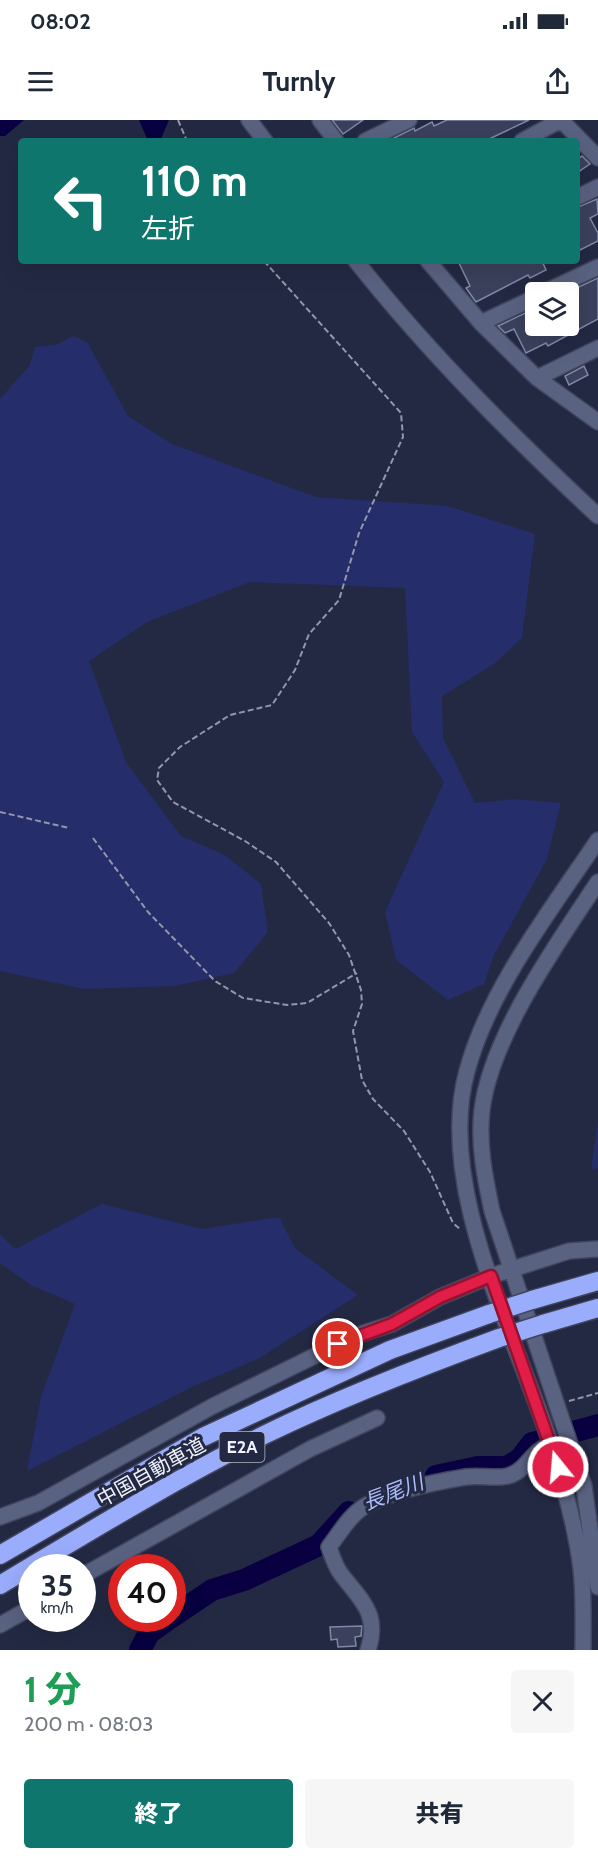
<!DOCTYPE html>
<html lang="ja">
<head>
<meta charset="utf-8">
<style>
	:root { --surface:#fff; --page:#f6f6f7; --text:#1f2937; --muted:#747a83; --accent:#0f766e }
	body { margin:0; font-family:Cabin,"Noto Sans JP",sans-serif; background:var(--page); color:var(--text); height:100vh; display:flex; flex-direction:column; font-size:22px; white-space:nowrap }
	* { box-sizing:border-box; margin:0 }
	p { font-size:20px; color:var(--muted) }
	.icon { flex:none; width:33px; height:33px; fill:none; stroke:currentColor; stroke-width:2; stroke-linecap:round; stroke-linejoin:round }
	.map { position:relative; height:1530px; overflow:hidden }
	.side { display:flex; flex-direction:column; background:var(--surface); flex:1 }
	.side>* { flex:none }
	.top-card { position:absolute; left:18px; top:18px; width:562px; height:126px; border-radius:6px; box-shadow:0 6px 24px #0002; background:#0f766e; color:#fff; overflow:hidden }
	.controls { position:absolute; left:525px; top:162px; display:grid; gap:12px }
	.controls a { display:grid; place-items:center; width:54px; height:54px; border-radius:6px; background:var(--surface); box-shadow:0 6px 24px #0002; font-size:30px }
	.speed { position:absolute; left:18px; top:1434px; display:flex; gap:12px; font-size:30px; font-weight:700; text-align:center }
	.speed>* { display:grid; place-content:center; width:78px; height:78px; border-radius:50%; background:var(--surface); box-shadow:0 6px 24px #0002; line-height:1 }
	.speed small { font-size:15px; font-weight:400 }
	.speed .limit { border:9px solid #d22; background:#fff; color:#111 }
	.pin { position:absolute; display:grid; place-items:center; width:51px; height:51px; color:#fff; margin:-26px; border:3px solid #fff; border-radius:50%; box-shadow:0 2px 6px #0007 }
	.me { position:absolute; width:66px; margin:-33px; rotate:343deg; stroke-linejoin:round; filter:drop-shadow(0 0 4px #0008) }
	.turn { display:flex; align-items:center; gap:21px; height:126px; padding:0 24px; font-size:27px }
	.turn .icon { width:78px; height:78px; stroke-width:2.5 }
	.turn b { display:block; font-size:42px; line-height:51px }
	.round { display:grid; place-items:center; flex:none; width:63px; height:63px; border-radius:6px; background:var(--page) }
	.overview { display:flex; align-items:center; justify-content:space-between; height:102px; padding:0 24px }
	h1 { font-size:36px; font-weight:800; line-height:45px; color:#1e9e55 }
	.action { display:flex; gap:12px; margin-top:auto; padding:12px 24px }
	.action a { flex:1; height:69px; border-radius:6px; background:var(--accent); color:#fff; font-size:24px; font-weight:800; line-height:69px; text-align:center }
	.action a+a { background:var(--page); color:var(--text) }
	.status { display:flex; justify-content:space-between; align-items:center; height:42px; padding:0 30px; background:var(--surface); direction:ltr }
	.status svg { height:16px; fill:currentColor }
	header { display:flex; justify-content:space-between; align-items:center; height:78px; padding:0 24px; background:var(--surface); font-size:27px; font-weight:800 }
	.map>svg:first-child { display:block }
	.green { fill:#252d6b }
	.water { fill:#080041 }
	.lines { fill:none; stroke-linecap:round; stroke-linejoin:round }
	.river { stroke:#080041; stroke-width:22 }
	.building { fill:#3b415c; stroke:#7f88a6; stroke-width:1.5 }
	.minor-casing { stroke:#40455d; stroke-width:18 }
	.highway-casing { stroke:#40455d; stroke-width:21 }
	.path { stroke:#9397a9; stroke-width:2; stroke-dasharray:6 3; stroke-linecap:butt }
	.minor { stroke:#5a6282; stroke-width:15 }
	.highway { stroke:#9aadfc; stroke-width:18 }
	.highway-bridge-casing { stroke:#40455d; stroke-width:21; stroke-linecap:butt }
	.highway-bridge { stroke:#9aadfc; stroke-width:18 }
	.route-casing { stroke:#92132f; stroke-width:15 }
	.route { stroke:#e11d48; stroke-width:10 }
	.labels { text-anchor:middle; dominant-baseline:central; stroke-width:6; stroke-linejoin:round; paint-order:stroke }
	.shield { fill:#232943; stroke:#b2b6c5; stroke-width:1.5 }
	.shield-label { font-size:18px; font-weight:bold; fill:#f0f3fd }
	.street-label { font-size:20px; fill:#f0f3fd; stroke:#232943 }
	.water-label { font-size:21px; font-style:italic; fill:#abbbf7; stroke:#232943 }
</style>
</head>
<body>
<div class="status"><b>08:02</b><svg viewBox="0 0 49 12"><path d="M0 12V9h3v3zM5 12V6h3v6zM10 12V3h3v9zM15 12V0h3v12zM26 1h20v11H26zM47 4h2v5h-2z"/></svg></div>
<header><svg class="icon" aria-label="menu" viewBox="0 0 24 24"><path d="M4 6h16M4 12h16M4 18h16"/></svg>Turnly<svg class="icon" aria-label="share" viewBox="0 0 24 24"><path d="M12 15V3M7 8l5-5 5 5M5 13v7h14v-7"/></svg></header>
<div class="map">
<svg width="598" height="1530" viewBox="0 0 598 1530">
	<rect width="100%" height="100%" fill="#232943"/>
	<path class="green" d="M73,216L87,222L128,296L172,324L316,377L448,386L535,414L522,518L494,544L442,576L443,618L475,683L514,679L561,683L547,739L493,837L484,864L448,880L396,840L385,792L444,662L412,612L405,468L250,462L147,502L89,541L126,642L181,716L225,735L261,764L268,812L234,853L174,866L84,869L0,851V279L30,245L35,227L55,225Z
		M598,1000V1048L591,1050Z
		M102,1084L202,1109L279,1097L295,1128L358,1175L258,1239L194,1266L27,1351L41,1277L75,1184L31,1165L0,1143V1114L15,1129Z"/>
	<path class="water" d="M0,0H24L5,16H0Z
		M139,0H169L160,21H148Z"/>
	<g class="lines">
		<path class="river" d="M436,1356L478,1347H507L520,1339L532,1323L598,1305
			M172,1497L212,1470L244,1460L319,1425L349,1392
			M140,1530L149,1513L170,1498"/>
	</g>
	<path class="building" d="M332,0H363L343,14Z
		M447,0H529L485,21H388L414,8L415,11L432,2L434,6Z
		M582,36L590,44L578,52V39Z
		M597,79L598,94L590,98L598,113V121L578,131V87Z
		M458,141H542L546,150L530,158L528,155L476,182L466,168L470,166Z
		M598,158V199L548,226L546,223L526,233L514,209L505,213L498,206L536,188V214L553,206H568V172Z
		M584,246L588,255L569,265L565,256Z
		M362,1506L361,1516L355,1517L356,1526L338,1527L337,1519L331,1520L330,1507Z"/>
	<g class="lines">
		<g class="minor-casing">
			<path id="minor" d="M249,0L265,21
				M320,0L336,21
				M561,0L598,38
				M365,21L409,0
				M522,21L561,0
				M578,77L598,67
				M356,141C429,233 512,316 598,396
				M428,141L481,203L537,258L598,302
				M545,172L598,147
				M481,203L536,177
				M537,258L598,228
				M598,762C557,824 491,916 482,990C478,1024 485,1058 492,1091L584,1366L598,1467
				M0,1397L38,1383L213,1286L355,1216L392,1204L440,1177L491,1156L569,1131L598,1129
				M82,1456L310,1329L377,1298
				M0,1505L32,1487
				M368,1530C380,1494 361,1480 341,1454C335,1446 332,1436 329,1427C339,1414 350,1395 365,1386C393,1370 435,1362 466,1357C480,1355 495,1359 508,1356C527,1351 532,1329 551,1325
				M583,1530C583,1503 584,1475 581,1449C576,1407 564,1365 551,1325C516,1216 435,1066 467,951C489,869 551,790 598,720"/>
		</g>
		<g class="highway-casing">
			<path id="highway" d="M532,1180L598,1161
				M543,1204L598,1188
				M0,1435L203,1317L390,1230L489,1194
				M0,1465C87,1413 175,1359 266,1314C342,1277 420,1247 499,1218"/>
		</g>
		<path class="path" d="M178,0L187,21
			M264,141L401,293L403,317L359,413L339,480L309,514L295,550L272,585L230,595L180,627L159,648L157,660L173,682L245,721L276,742L329,803L349,835L361,870L362,884L353,911L362,960L373,979L404,1011L430,1052L453,1103L461,1110
			M0,692L69,708
			M93,718L148,792L215,861L243,878L287,885L307,883L357,853
			M569,1281L598,1273"/>
		<use href="#minor" class="minor"/>
		<use href="#highway" class="highway"/>
		<g class="highway-bridge-casing">
			<path id="highway-bridge" d="M489,1194L532,1180
				M499,1218L543,1204"/>
		</g>
		<use href="#highway-bridge" class="highway-bridge"/>
	</g>
	<g class="lines">
		<g class="route-casing">
			<path id="route" d="M338,1224L392,1204L440,1177L491,1156L558,1347"/>
		</g>
		<use href="#route" class="route"/>
	</g>
	<g class="labels">
		<rect class="shield" x="219.5" y="1312" width="45" height="30" rx="4.5"/>
		<g class="shield-label">
			<text x="242" y="1327">E2A</text>
		</g>
		<g class="street-label">
			<text transform="translate(151 1352) rotate(-29)">中国自動車道</text>
		</g>
		<g class="water-label">
			<text transform="translate(393 1372) rotate(-21)">長尾川</text>
		</g>
	</g>
</svg>
<div class="controls">
<a><svg class="icon" aria-label="layers" viewBox="0 0 24 24"><path d="M12 4l9 5-9 5-9-5zM3 14l9 5 9-5"/></svg></a>
</div>
<div class="speed"><div>35<small>km/h</small></div><div class="limit">40</div></div>
<div class="pin" style="left:338px;top:1224px;background:#d93025"><svg class="icon" aria-label="arrive" viewBox="0 0 24 24"><path d="M6 21V4h12l-3 4 3 4H6"/></svg></div>
<svg class="me" style="left:558px;top:1347px" viewBox="-20 -20 40 40"><circle r="17" fill="#e11d48" stroke="#fff" stroke-width="3"/><path d="M0-11L8 9 0 5-8 9z" fill="#fff"/></svg>
<div class="top-card">
<div class="turn"><svg class="icon" aria-label="left" viewBox="0 0 24 24"><path d="M17 20v-9H6M10 6l-5 5 5 5"/></svg><div><b>110 m</b>左折</div></div>
</div>
</div>
<section class="side">
<div class="overview"><div><h1>1 分</h1><p>200 m · 08:03</p></div><a class="round"><svg class="icon" aria-label="close" viewBox="0 0 24 24"><path d="M6 6l12 12M18 6L6 18"/></svg></a></div>
<div class="action"><a>終了</a><a>共有</a></div>
</section>
</body>
</html>
